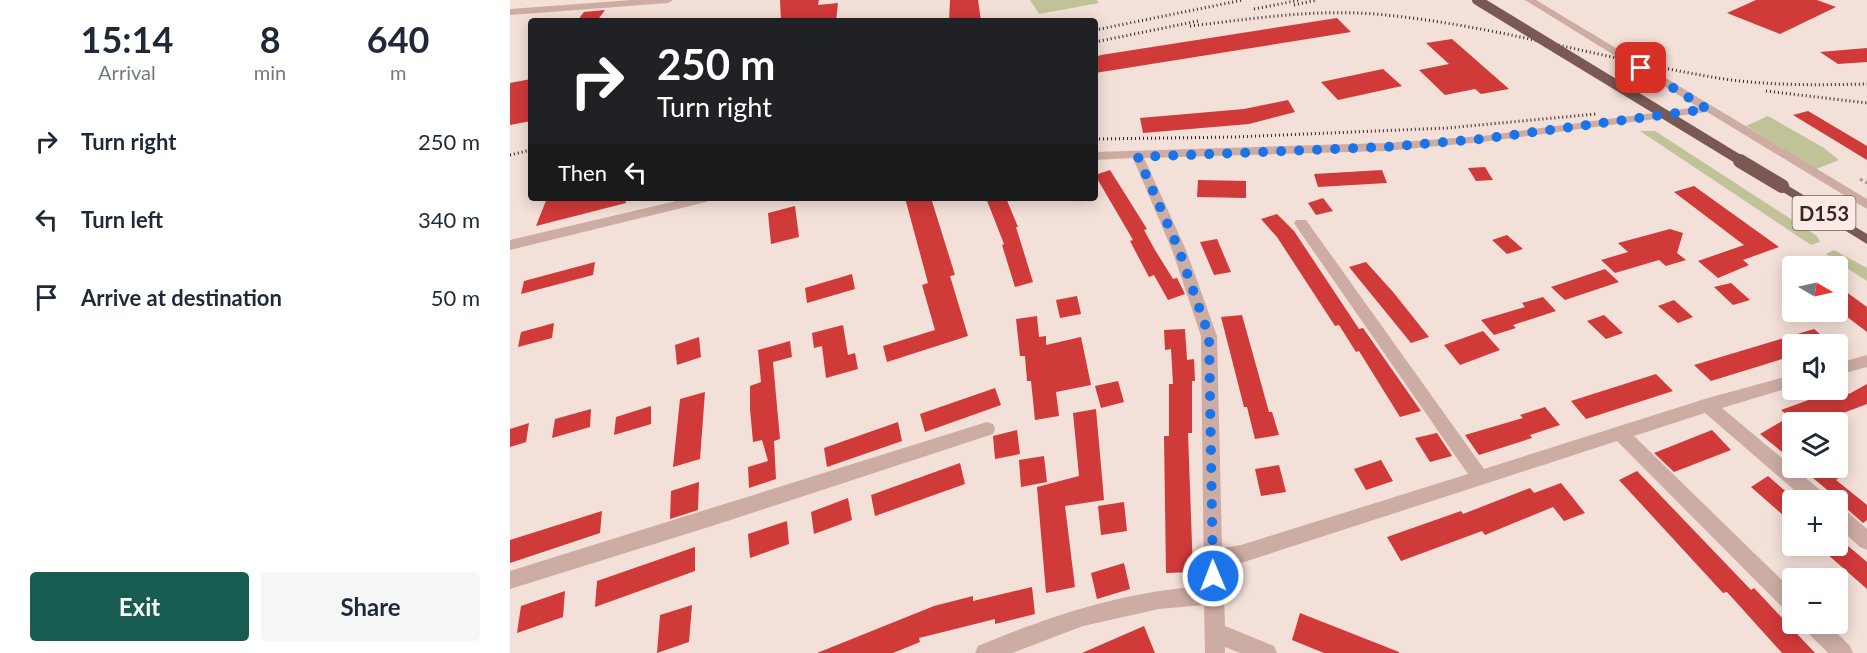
<!DOCTYPE html>
<html lang="en">
<head>
<meta charset="utf-8">
<style>
	:root { --surface:#fff; --page:#f6f6f7; --text:#1f2937; --muted:#747a83; --accent:#185b50 }
	body { margin:0; font-family:Lato,sans-serif; background:var(--page); color:var(--text); height:100vh; display:flex; flex-direction:column; font-size:22px; white-space:nowrap }
	* { box-sizing:border-box; margin:0 }
	p { font-size:20px; color:var(--muted) }
	.icon { flex:none; width:33px; height:33px; fill:none; stroke:currentColor; stroke-width:2; stroke-linecap:round; stroke-linejoin:round }
	.map { position:relative; flex:1; overflow:hidden }
	.side { display:flex; flex-direction:column; background:var(--surface); width:510px }
	.side>* { flex:none }
	.top-card { position:absolute; left:18px; top:18px; width:570px; height:183px; border-radius:6px; box-shadow:0 3px 15px #0003; background:#202124; color:#fff; overflow:hidden }
	.needle { width:39px; rotate:99deg }
	.controls { position:absolute; left:1272px; top:256px; display:grid; gap:12px }
	.controls a { display:grid; place-items:center; width:66px; height:66px; border-radius:6px; background:var(--surface); box-shadow:0 3px 15px #0003; font-size:30px }
	.pin { position:absolute; display:grid; place-items:center; width:51px; height:51px; color:#fff; margin:-26px; border-radius:12px; box-shadow:0 3px 9px #0006 }
	.me { position:absolute; width:66px; margin:-33px; rotate:359deg; stroke-linejoin:round; filter:drop-shadow(0 0 4px #0008) }
	.turn { display:flex; align-items:center; gap:21px; height:126px; padding:0 30px; font-size:27px }
	.turn .icon { width:78px; height:78px; stroke-width:2.5 }
	.turn b { display:block; font-size:42px; line-height:51px }
	.then { display:flex; align-items:center; height:57px; padding:0 30px; background:#0003; gap:12px; font-size:22px }
	.eta { display:flex; justify-content:space-evenly; align-items:center; height:102px; text-align:center }
	.eta b { font-size:36px; font-weight:700; line-height:42px }
	.primary-button { display:flex; gap:12px; margin-top:auto; padding:12px 30px }
	.primary-button a { flex:1; height:69px; border-radius:6px; background:var(--accent); color:#fff; font-size:24px; font-weight:700; line-height:69px; text-align:center }
	.primary-button a+a { background:var(--page); color:var(--text) }
	ul { padding:0; list-style:none }
	li { display:flex; align-items:center; gap:18px; height:78px; padding:0 30px }
	li div { flex:1 }
	li b { display:block; font-size:22px }
	li em { font-style:normal }
	main { display:flex; flex:1; min-height:0 }
	.map>svg:first-child { display:block }
	.green { fill:#bfc397 }
	.building { fill:#d03a39 }
	.lines { fill:none; stroke-linecap:round; stroke-linejoin:round }
	.path { stroke:#b8958d; stroke-width:3; stroke-dasharray:3 3; stroke-linecap:butt }
	.street { fill:#ccaca3; fill-rule:evenodd }
	.primary { fill:#7a5955; fill-rule:evenodd }
	.rail { stroke:#362726; stroke-width:3; stroke-dasharray:1 3; stroke-linecap:butt }
	.primary-bridge-far1 { stroke:#7a5955; stroke-width:10 }
	.primary-bridge { stroke:#7a5955; stroke-width:14 }
	.route { stroke:#1a73e8; stroke-width:10; stroke-dasharray:0 18 }
	.labels { text-anchor:middle; dominant-baseline:central; stroke-width:6; stroke-linejoin:round; paint-order:stroke }
	.shield { fill:#fbebe4; stroke:#71625f; stroke-width:1.5 }
	.shield-label { font-size:20px; font-weight:bold; fill:#362726 }
</style>
</head>
<body>
<main>
<section class="side">
<div class="eta">
<div><b>15:14</b><p>Arrival</p></div>
<div><b>8</b><p>min</p></div>
<div><b>640</b><p>m</p></div>
</div>
<ul>
<li><svg class="icon" aria-label="right" viewBox="0 0 24 24"><path d="M7 20v-9h11M14 6l5 5-5 5"/></svg><div><b>Turn right</b></div><em>250 m</em></li>
<li><svg class="icon" aria-label="left" viewBox="0 0 24 24"><path d="M17 20v-9H6M10 6l-5 5 5 5"/></svg><div><b>Turn left</b></div><em>340 m</em></li>
<li><svg class="icon" aria-label="arrive" viewBox="0 0 24 24"><path d="M6 21V4h12l-3 4 3 4H6"/></svg><div><b>Arrive at destination</b></div><em>50 m</em></li>
</ul>
<div class="primary-button"><a>Exit</a><a>Share</a></div>
</section>
<div class="map">
<svg width="1357" height="653" viewBox="0 0 1357 653">
	<rect width="100%" height="100%" fill="#f3e0d8"/>
	<path class="green" d="M520,0H587L589,3L529,14Z
		M1258,116L1314,148L1329,160L1306,169L1236,126Z
		M1130,131H1145L1307,236L1310,242L1301,245Z
		M1324,250L1357,268V281L1316,254Z"/>
	<path class="building" d="M270,0H309L308,5L328,3L326,21H271Z
		M440,0H468L471,21H439Z
		M1246,0H1307L1326,7L1270,34L1217,13Z
		M95,10L87,21H67L74,12Z
		M827,18L841,32L585,73V57L591,55Z
		M942,39L999,89L971,94L965,89L935,95L909,70L939,64L916,43Z
		M1357,48V62L1328,64L1310,52Z
		M873,69L892,86L828,100L811,82Z
		M21,79V121L0,125V83Z
		M778,100L785,112L739,124L633,133L630,118L734,109Z
		M1298,111L1357,146V160L1283,115Z
		M975,167L983,180L966,181L958,168Z
		M600,170L637,229L634,230L645,250L663,279L667,278L675,294L658,300L644,275L639,277L620,241L623,240L585,175Z
		M872,170L877,183L808,187L804,174Z
		M688,180L736,181V198L687,197Z
		M1184,186L1269,247L1233,260L1239,265L1208,278L1188,261L1234,245L1164,192Z
		M37,198H115L116,203L26,226Z
		M395,198H421L445,275L440,276L458,336L377,362L373,346L425,330L412,285L418,283Z
		M476,198H496L508,227H506L523,282L505,287L492,245L494,244Z
		M813,198L823,211L806,215L798,203Z
		M285,206L289,237L261,244L258,213Z
		M767,214L784,231L849,329L853,328L911,411L890,417L849,351L846,352L829,325L825,326L767,237L751,219Z
		M1160,229L1173,233L1167,253L1176,260L1156,266L1149,260L1105,273L1091,260L1118,252L1108,243Z
		M997,235L1013,249L997,254L982,240Z
		M707,239L721,272L704,275L690,242Z
		M85,262L83,275L11,294L14,281Z
		M856,262L883,292L919,337L901,343L839,267Z
		M1095,269L1109,282L1055,300L1041,287Z
		M342,274L345,289L297,303L295,288Z
		M1221,283L1240,300L1223,305L1204,287Z
		M1328,286L1357,307V332L1328,310Z
		M567,296L571,314L550,318L546,300Z
		M1033,297L1046,311L1003,325L1006,328L984,335L971,320L1015,307L1012,303Z
		M1164,300L1183,317L1168,323L1148,306Z
		M732,315L759,412H762L769,435L745,439L737,407H734L711,317Z
		M1094,315L1113,333L1096,339L1077,321Z
		M527,316L529,337L536,336V345L571,337L581,385L546,392L549,416L525,420L521,381H517L515,356H510L506,319Z
		M44,323L42,338L8,347L11,332Z
		M333,325L338,355L345,353L348,369L316,378L312,346L304,348L302,333Z
		M675,329L677,360L684,359L685,381H682V433H678L683,572L656,573L654,436H659V384H663L661,349L655,350L654,330Z
		M1304,329L1323,345H1282V356L1201,381L1184,365Z
		M973,331L990,350L950,365L934,345Z
		M189,337L191,357L167,365L165,345Z
		M280,341L282,357L263,362L270,439L264,441L266,479L239,488L238,467L258,461L252,440L243,442L240,409V386L251,382L248,350Z
		M1146,374L1163,391L1076,419L1061,401Z
		M608,381L614,402L591,408L585,386Z
		M1357,384V404L1307,423L1282,421V460L1250,434L1279,417L1271,410L1332,388L1339,394Z
		M485,388L491,405L415,432L410,414Z
		M195,392L190,459L163,467L170,399Z
		M141,406V424L104,435L106,417Z
		M1035,407L1050,425L1020,435L1022,438L969,455L955,435L1013,418L1010,415Z
		M81,409L80,427L42,438L45,419Z
		M586,409L594,500L555,506L565,587L536,593L527,487L569,476L563,413Z
		M388,422L392,441L317,467L314,448Z
		M19,423L16,442L0,447V429Z
		M507,430L510,454L485,459L483,436Z
		M1202,430L1221,450L1164,472L1144,453Z
		M927,433L942,456L920,462L905,438Z
		M534,456L537,482L511,487L509,460Z
		M871,460L883,481L856,490L844,469Z
		M450,463L455,484L365,516L361,495Z
		M769,465L776,492L751,496L745,469Z
		M1291,468H1319L1330,477L1326,480L1357,505V520L1353,523L1336,508L1329,506L1328,501L1320,498L1318,494L1321,493Z
		M1127,471L1241,590L1244,588L1305,653H1272L1217,592L1213,593L1109,480Z
		M1258,476L1282,497V523L1241,487Z
		M189,482L188,510L160,519L161,491Z
		M1051,483L1075,513L1054,521L1043,507L975,535L972,531L891,561L877,537L951,511L953,514L1020,488L1024,493Z
		M338,498L342,520L304,534L301,512Z
		M614,502L617,531L591,535L588,506Z
		M92,511L90,533L0,563V540Z
		M277,521L279,544L240,558L238,534Z
		M1308,546H1338L1357,562V589Z
		M185,547V571L85,607L87,581Z
		M614,563L620,589L587,599L581,573Z
		M522,587L525,614L485,624V619L409,638L410,642L383,653H307L424,606L463,596V601Z
		M55,591L53,617L7,633L11,606Z
		M182,605L179,642L147,653L150,615Z
		M790,613L889,652V653H814L782,640Z
		M634,626L645,653H572Z"/>
	<g class="lines">
		<path class="path" d="M1350,179L1357,183"/>
		<path class="street" d="M122,0H163L158,3L0,15V9Z
			M1015,0H1026L1357,199V209L1197,112L972,142L875,151L634,158L676,250L707,336L712,548L731,545L958,474L786,226L784,223L786,220H796L974,469L1198,398L1282,375V387L1212,408L1316,495L1319,501H1297L1195,413L1124,436L1282,590V613L1275,610L1107,441L731,563L713,566L715,626L764,646L767,653H730L715,647V653H695L694,605L649,609L573,626L502,653H465L468,646C542,615 613,592 694,586L691,336L662,250L623,158L585,160V152L875,143L972,136L1188,107Z
			M179,198H202L196,202L0,250V240Z
			M1357,355V367L1328,375V363Z
			M477,422L483,424L485,429L483,434L202,526L0,589V571Z
			M1328,508L1335,510L1357,529V550L1350,547L1328,527Z
			M1293,624H1318L1340,646L1343,653H1318L1296,631Z"/>
		<path class="primary" d="M1272,182L1357,234V244L1268,189L1266,186Z"/>
		<path class="rail" d="M784,5L807,0
			M744,9L790,0
			M680,26C741,19 803,9 865,14C981,24 1093,59 1208,78C1257,86 1307,85 1357,84
			M585,30L733,0
			M585,42L688,21
			M1256,91L1357,103
			M585,139L725,137L937,128L1086,114
			M0,155L21,150"/>
		<path class="primary-bridge-far1" d="M967,0L1233,162"/>
		<path class="primary-bridge" d="M1230,161L1272,186"/>
	</g>
	<g class="lines">
		<path class="route" d="M703,576L699,336L669,250L628,157L875,147L972,139L1197,109L1131,68"/>
	</g>
	<g class="labels">
		<rect class="shield" x="1282.5" y="196" width="63" height="34" rx="4.5"/>
		<g class="shield-label">
			<text x="1314" y="213">D153</text>
		</g>
	</g>
</svg>
<div class="controls">
<a><svg class="needle" viewBox="-14 -14 28 28"><path d="M0-13l5 13h-10z" fill="#e53935"/><path d="M0 13l5-13h-10z" fill="#747a83"/></svg></a>
<a><svg class="icon" aria-label="sound" viewBox="0 0 24 24"><path d="M4 9h4l5-4v14l-5-4H4zM17 9q2 3 0 6"/></svg></a>
<a><svg class="icon" aria-label="layers" viewBox="0 0 24 24"><path d="M12 4l9 5-9 5-9-5zM3 14l9 5 9-5"/></svg></a>
<a>+</a>
<a>−</a>
</div>
<div class="pin" style="left:1131px;top:68px;background:#d93025"><svg class="icon" aria-label="arrive" viewBox="0 0 24 24"><path d="M6 21V4h12l-3 4 3 4H6"/></svg></div>
<svg class="me" style="left:703px;top:576px" viewBox="-20 -20 40 40"><circle r="17" fill="#1a73e8" stroke="#fff" stroke-width="3"/><path d="M0-11L8 9 0 5-8 9z" fill="#fff"/></svg>
<div class="top-card">
<div class="turn"><svg class="icon" aria-label="right" viewBox="0 0 24 24"><path d="M7 20v-9h11M14 6l5 5-5 5"/></svg><div><b>250 m</b>Turn right</div></div>
<div class="then">Then<svg class="icon" aria-label="left" viewBox="0 0 24 24"><path d="M17 20v-9H6M10 6l-5 5 5 5"/></svg></div>
</div>
</div>
</main>
</body>
</html>
